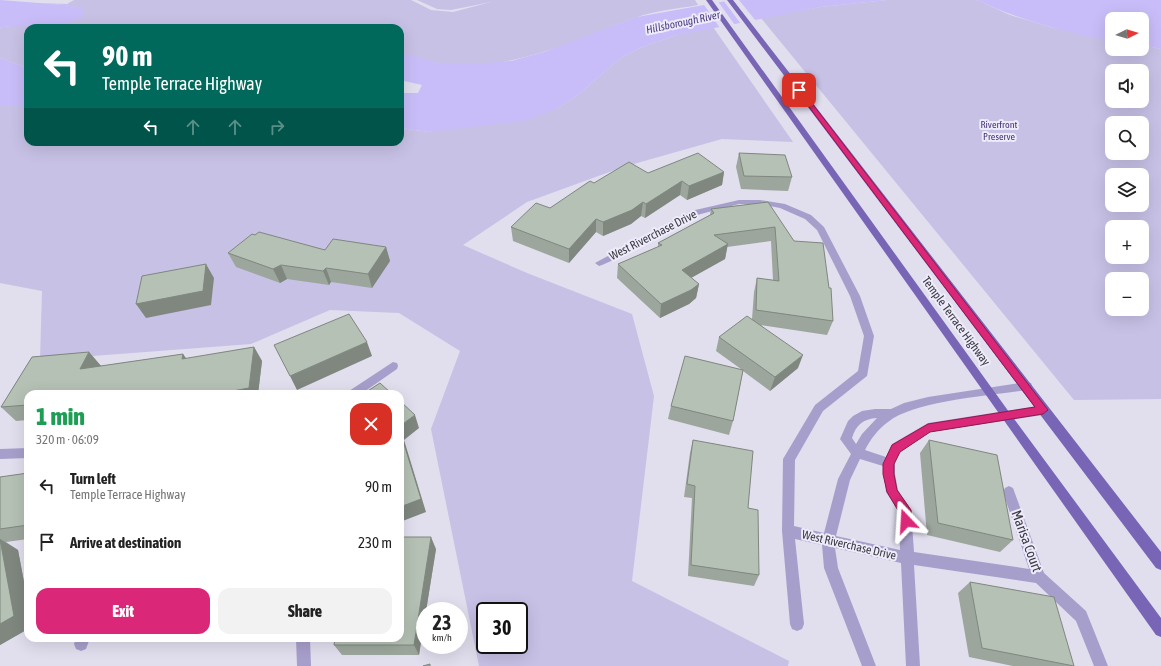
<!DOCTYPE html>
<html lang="en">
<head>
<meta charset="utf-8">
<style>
	:root { --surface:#fff; --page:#f2f2f2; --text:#222; --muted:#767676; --accent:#db2777 }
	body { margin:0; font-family:"Asap Condensed",sans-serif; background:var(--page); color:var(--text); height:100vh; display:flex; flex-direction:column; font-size:15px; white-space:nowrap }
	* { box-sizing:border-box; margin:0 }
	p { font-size:13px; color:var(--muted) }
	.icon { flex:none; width:22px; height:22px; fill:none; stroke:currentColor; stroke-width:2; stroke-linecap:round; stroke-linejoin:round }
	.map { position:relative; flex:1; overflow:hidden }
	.drawer { position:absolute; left:24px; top:390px; width:380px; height:252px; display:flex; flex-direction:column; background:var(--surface); border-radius:12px; box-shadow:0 4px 16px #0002 }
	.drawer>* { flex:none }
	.hud { position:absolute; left:24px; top:24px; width:380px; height:122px; border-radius:12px; box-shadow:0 4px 16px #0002; background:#00695c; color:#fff; overflow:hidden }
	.needle { width:26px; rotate:85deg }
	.controls { position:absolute; left:1105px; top:12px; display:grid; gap:8px }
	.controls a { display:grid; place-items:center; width:44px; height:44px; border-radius:8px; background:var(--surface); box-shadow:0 4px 16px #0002; font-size:20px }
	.speed { position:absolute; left:416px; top:602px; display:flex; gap:8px; font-size:20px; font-weight:700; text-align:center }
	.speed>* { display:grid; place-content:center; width:52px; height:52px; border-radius:50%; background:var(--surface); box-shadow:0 4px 16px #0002; line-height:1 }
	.speed small { font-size:10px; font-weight:400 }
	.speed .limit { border:2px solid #111; border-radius:6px; background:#fff; color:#111 }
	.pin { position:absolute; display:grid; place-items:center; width:34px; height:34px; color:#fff; margin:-17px; border-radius:8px; box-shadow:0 2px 6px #0006 }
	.me { position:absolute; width:44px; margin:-22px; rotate:340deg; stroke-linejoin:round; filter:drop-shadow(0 0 3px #0008) }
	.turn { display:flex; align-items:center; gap:14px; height:84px; padding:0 12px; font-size:18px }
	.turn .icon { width:52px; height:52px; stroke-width:2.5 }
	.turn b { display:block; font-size:28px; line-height:34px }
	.lanes { display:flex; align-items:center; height:38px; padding:0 12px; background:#0003; justify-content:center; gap:20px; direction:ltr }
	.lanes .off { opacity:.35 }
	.round { display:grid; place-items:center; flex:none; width:42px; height:42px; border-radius:12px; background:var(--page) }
	.summary { display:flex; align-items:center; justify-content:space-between; height:68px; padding:0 12px }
	h1 { font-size:24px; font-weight:800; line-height:30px; color:#1e9e55 }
	.action { display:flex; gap:8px; margin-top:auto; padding:8px 12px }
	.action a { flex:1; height:46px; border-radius:12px; background:var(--accent); color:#fff; font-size:16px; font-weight:800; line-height:46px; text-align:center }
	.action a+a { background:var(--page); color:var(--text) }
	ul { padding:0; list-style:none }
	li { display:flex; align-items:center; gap:12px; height:56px; padding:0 12px }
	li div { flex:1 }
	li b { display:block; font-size:15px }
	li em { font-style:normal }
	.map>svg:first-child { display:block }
	.green { fill:#c7c1e6; fill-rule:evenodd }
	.water { fill:#c8bdf8 }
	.pier { fill:#e1deee }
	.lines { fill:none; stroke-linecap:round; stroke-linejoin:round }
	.minor { fill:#a79fcb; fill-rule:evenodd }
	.major { fill:#7865b5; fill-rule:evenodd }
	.wall { fill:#9ca69c }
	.shaded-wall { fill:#7f877f }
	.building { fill:#b5c1b5; stroke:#7f877f }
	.route { fill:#db2777; stroke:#8e194d }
	.labels { text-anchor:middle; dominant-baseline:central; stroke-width:4; stroke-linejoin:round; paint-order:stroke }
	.far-park-label { font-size:10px; fill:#463377; stroke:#eeebfb }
	.far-water-label { font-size:11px; font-style:italic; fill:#4d3b80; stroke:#eeebfb }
	.street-label { font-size:12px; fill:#3c3b41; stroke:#eeebfb }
	.near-street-label { font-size:14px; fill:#3c3b41; stroke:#eeebfb }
</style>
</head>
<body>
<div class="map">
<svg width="1161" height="666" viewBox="0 0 1161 666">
	<rect width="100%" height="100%" fill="#e1deee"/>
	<path class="green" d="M74,0H411L431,10L453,12L491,2L451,10L437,9L417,0H695L698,5C678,9 655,10 635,18C572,41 508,74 438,63C425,60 412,56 400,52V28H28V68L0,58V29L2,27L24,25L42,26L83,9L65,5L36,3L67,4Z
		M887,0H977L1010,15L1050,27L1112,41V49H1142V45L1161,49V399L1074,400L761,18L821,7ZM1112,71H1142V101H1112ZM1112,123H1142V153H1112ZM1112,175H1142V205H1112ZM1112,227H1142V257H1112ZM1112,279H1142V309H1112Z
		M713,27L793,142L722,139L623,167L527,202L463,245L527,273L632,314L654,396L632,581L789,661L788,666H479L431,429L460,351L399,313L330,310L251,344L40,360L42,291L0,283V106H28V142H400V128L429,132L558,108L578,95L619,59L642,47L674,36ZM485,611H519V645H485Z"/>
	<path class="water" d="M0,0L65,5L84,8L83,16L66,24L2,27L0,29Z
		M732,0H887L821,7L674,36L642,47L619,59L578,95L558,108L525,121L429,132L400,128V93H418L422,85L400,80V52L439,63L474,64L511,61L544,52L637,17Z
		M977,0H1161V49L1142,45V19H1112V41C1065,33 1020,20 977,0Z
		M0,58L28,68V106H0Z"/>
	<path class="pier" d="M717,0L735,25L720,28L702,2Z
		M723,0H739L756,21L741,24Z"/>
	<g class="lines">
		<path class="minor" d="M739,200H760L785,204L811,215L824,227L860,296L874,336L867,376L823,411L795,460L794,526L824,533L838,479L851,454L840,439L848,421L853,416L862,411L875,409H891L904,403L928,397L1027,382L1031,383L1032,386L1031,389L1027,390C993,395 913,401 888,422C878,429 870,440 865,450L886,457L892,444L928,423L1043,405L1047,407L1049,410L1047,413L1043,415L930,432L900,451L895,463V474L898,490L911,510L914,552L1029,569L1003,492L1005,488L1009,486L1013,488L1044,573L1086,611L1108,666H1094L1076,621L1036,583L914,565L920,666H906L901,563L835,548L838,568L876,666H862L824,568L822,545L795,539L804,624L802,629L797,631L792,629L790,624L782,531L783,459L815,405L858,371L864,336L850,296L817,230L805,219L780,208L760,204H739L697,215L627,254L602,265L599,266L595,263L691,211ZM877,418L862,434L856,444L852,438C856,425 863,419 877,418ZM860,459L883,466L886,492L899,512L900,550L836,536L850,480Z
			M393,362L397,363L398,366L397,369L361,394H348L349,391Z
			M28,448V458L0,459V449Z
			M76,638H90L86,649L81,651L76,649L74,644Z
			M296,638H310L311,666H297Z"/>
		<path class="major" d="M706,0H712L1009,412L1161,618V637L1156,635Z
			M727,0H733L1161,552V570L1156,568Z"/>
	</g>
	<path class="wall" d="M739,153L792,177L788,191L741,189L736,167Z
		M724,172L722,185L687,200L680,195L645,218L641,216L631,224L603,236L596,232L569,263L513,241L511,227L550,208L594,183L648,173Z
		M768,202L833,321L827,335L761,325L798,368L770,391L743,371L733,421L729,435L668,419L671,406L741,369L716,351L719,337L752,319L754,292L757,278L773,280L771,241L727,247L725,259L691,278L699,284L696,298L689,304L660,318L617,278L618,264L658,247V243L710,215L711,209Z
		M386,247L390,261L372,288L331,282L329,285L287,279L280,283L236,267L228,253L325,250Z
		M254,347L262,361L258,394H28V420L16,421L1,407L32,357L89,352L101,366L183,354L186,359Z
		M693,440L748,508L759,575L754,586L688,576L692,498L684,497L690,453Z
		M929,440L1013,540L1000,552L927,535L920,453Z
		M28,473V539L6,542L18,550L28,603V629L0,645V477Z
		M436,549L426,611H425L419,655H342L334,645Z
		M970,582L1074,666H1013L969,657L958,593Z"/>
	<path class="shaded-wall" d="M724,172L722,185L687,200L689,186Z
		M682,181L680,195L645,218L646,204Z
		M643,202L641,216L631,224L603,236V222Z
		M596,219V232L569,263V249Z
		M728,244L725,259L680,284L682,270Z
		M386,247L390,261L372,288L368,274Z
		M206,264L214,278L211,305L146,318L136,304Z
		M281,265L287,279L280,283L273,269Z
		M326,268L331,282L329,285L323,271Z
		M699,284L696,298L689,304L660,318L661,304Z
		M367,342L372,356L297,390L290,376Z
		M254,347L262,361L258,394H216Z
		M89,352L101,366L92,383L80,369Z
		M183,354L193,368L182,359Z
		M803,355L798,368L770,391L775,377Z
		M415,415L419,428L404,440L426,512L400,522V426Z
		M431,537L436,549L426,611H425V618L419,655L414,645Z
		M0,539L18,550L28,603V629L0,645Z"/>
	<path class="building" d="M698,153L724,172L689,186L682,181L646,204L643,202L632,210L603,222L596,219L569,249L511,227L536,203L550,208L590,181L594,183L629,162L648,173Z
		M739,153L785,155L792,177L744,176Z
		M768,202L794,241L823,243L829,288H831L833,321L756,310L757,278L779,281L775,227L714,235L728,244L682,270L699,284L691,290L661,304L618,264L662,245L658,243L714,213L711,209Z
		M259,232L325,250L333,239L386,247L368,274L326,268L323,271L281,265L273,269L228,253L252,234L255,235Z
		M206,264L203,291L136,304L142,276Z
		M349,314L367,342L290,376L274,345Z
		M747,316L803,355L775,377L719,337Z
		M254,347L249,388L216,394H195L196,392L179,394H28V405L1,407L32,357L89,352L80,369L183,354L182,359Z
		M685,356L743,370L733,421L671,406Z
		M380,383L392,394H363Z
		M400,401L415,415L400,426Z
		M400,431L421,499L400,507Z
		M693,440L753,451L748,508L758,510L759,575L691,565L695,486L687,484Z
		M929,440L997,455L1013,540L938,523Z
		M28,473V525L0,529V477Z
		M400,537H431L414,645H334L335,638H400Z
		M0,539L14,616L0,624Z
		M970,582L1054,597L1074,666L982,648Z
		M430,664V666H423Z"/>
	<path class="route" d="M797,89H801L1048,410L1043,414L930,432L900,452L894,464V474L897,490L911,510L912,521L910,525L906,526L902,525L899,512L887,492L883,474V464L892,445L928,424L1035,407L797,91Z"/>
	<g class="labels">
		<g class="far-park-label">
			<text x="999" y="124">Riverfront<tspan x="999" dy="12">Preserve</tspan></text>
		</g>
		<g class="far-water-label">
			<text transform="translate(683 22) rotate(-12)">Hillsborough River</text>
		</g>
		<g class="street-label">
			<text transform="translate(653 235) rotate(-27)">West Riverchase Drive</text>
			<text transform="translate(956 321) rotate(54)">Temple Terrace Highway</text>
			<text transform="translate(849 545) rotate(13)">West Riverchase Drive</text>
		</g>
		<g class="near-street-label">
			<text transform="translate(1027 541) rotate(70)">Marisa Court</text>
		</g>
	</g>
</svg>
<div class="controls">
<a><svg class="needle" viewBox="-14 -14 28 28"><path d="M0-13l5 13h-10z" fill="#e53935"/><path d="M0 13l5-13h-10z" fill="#767676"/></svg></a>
<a><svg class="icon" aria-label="sound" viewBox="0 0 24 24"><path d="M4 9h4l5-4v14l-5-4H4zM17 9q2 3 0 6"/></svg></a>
<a><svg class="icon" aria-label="search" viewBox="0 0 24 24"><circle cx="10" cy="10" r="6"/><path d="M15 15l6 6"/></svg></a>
<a><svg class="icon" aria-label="layers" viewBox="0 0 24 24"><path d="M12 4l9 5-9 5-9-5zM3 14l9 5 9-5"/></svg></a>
<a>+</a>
<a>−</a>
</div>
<div class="speed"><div>23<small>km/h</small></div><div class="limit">30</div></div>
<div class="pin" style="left:799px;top:90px;background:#d93025"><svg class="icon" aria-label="arrive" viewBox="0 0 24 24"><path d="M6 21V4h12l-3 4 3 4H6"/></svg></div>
<svg class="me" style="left:906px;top:521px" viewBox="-20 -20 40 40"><path d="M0-17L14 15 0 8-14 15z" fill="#db2777" stroke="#fff" stroke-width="4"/></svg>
<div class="hud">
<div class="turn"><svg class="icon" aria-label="left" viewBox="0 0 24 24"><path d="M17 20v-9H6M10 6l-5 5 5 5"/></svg><div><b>90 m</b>Temple Terrace Highway</div></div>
<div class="lanes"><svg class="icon" aria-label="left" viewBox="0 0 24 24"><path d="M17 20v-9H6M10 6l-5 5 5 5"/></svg><svg class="icon off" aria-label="ahead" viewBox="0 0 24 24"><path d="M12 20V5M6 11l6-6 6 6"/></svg><svg class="icon off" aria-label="ahead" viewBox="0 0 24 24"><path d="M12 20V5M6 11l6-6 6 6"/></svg><svg class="icon off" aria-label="right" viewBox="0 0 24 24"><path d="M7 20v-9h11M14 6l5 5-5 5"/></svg></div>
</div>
<section class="drawer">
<div class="summary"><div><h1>1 min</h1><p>320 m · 06:09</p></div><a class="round" style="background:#d93025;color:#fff"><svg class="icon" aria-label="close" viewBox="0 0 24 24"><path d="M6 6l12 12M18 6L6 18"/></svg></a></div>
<ul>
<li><svg class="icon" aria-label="left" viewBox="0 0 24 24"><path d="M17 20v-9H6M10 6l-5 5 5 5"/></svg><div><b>Turn left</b><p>Temple Terrace Highway</p></div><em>90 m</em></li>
<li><svg class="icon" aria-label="arrive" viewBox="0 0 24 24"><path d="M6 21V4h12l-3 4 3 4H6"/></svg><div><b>Arrive at destination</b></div><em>230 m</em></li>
</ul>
<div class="action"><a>Exit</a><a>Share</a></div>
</section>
</div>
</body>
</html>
